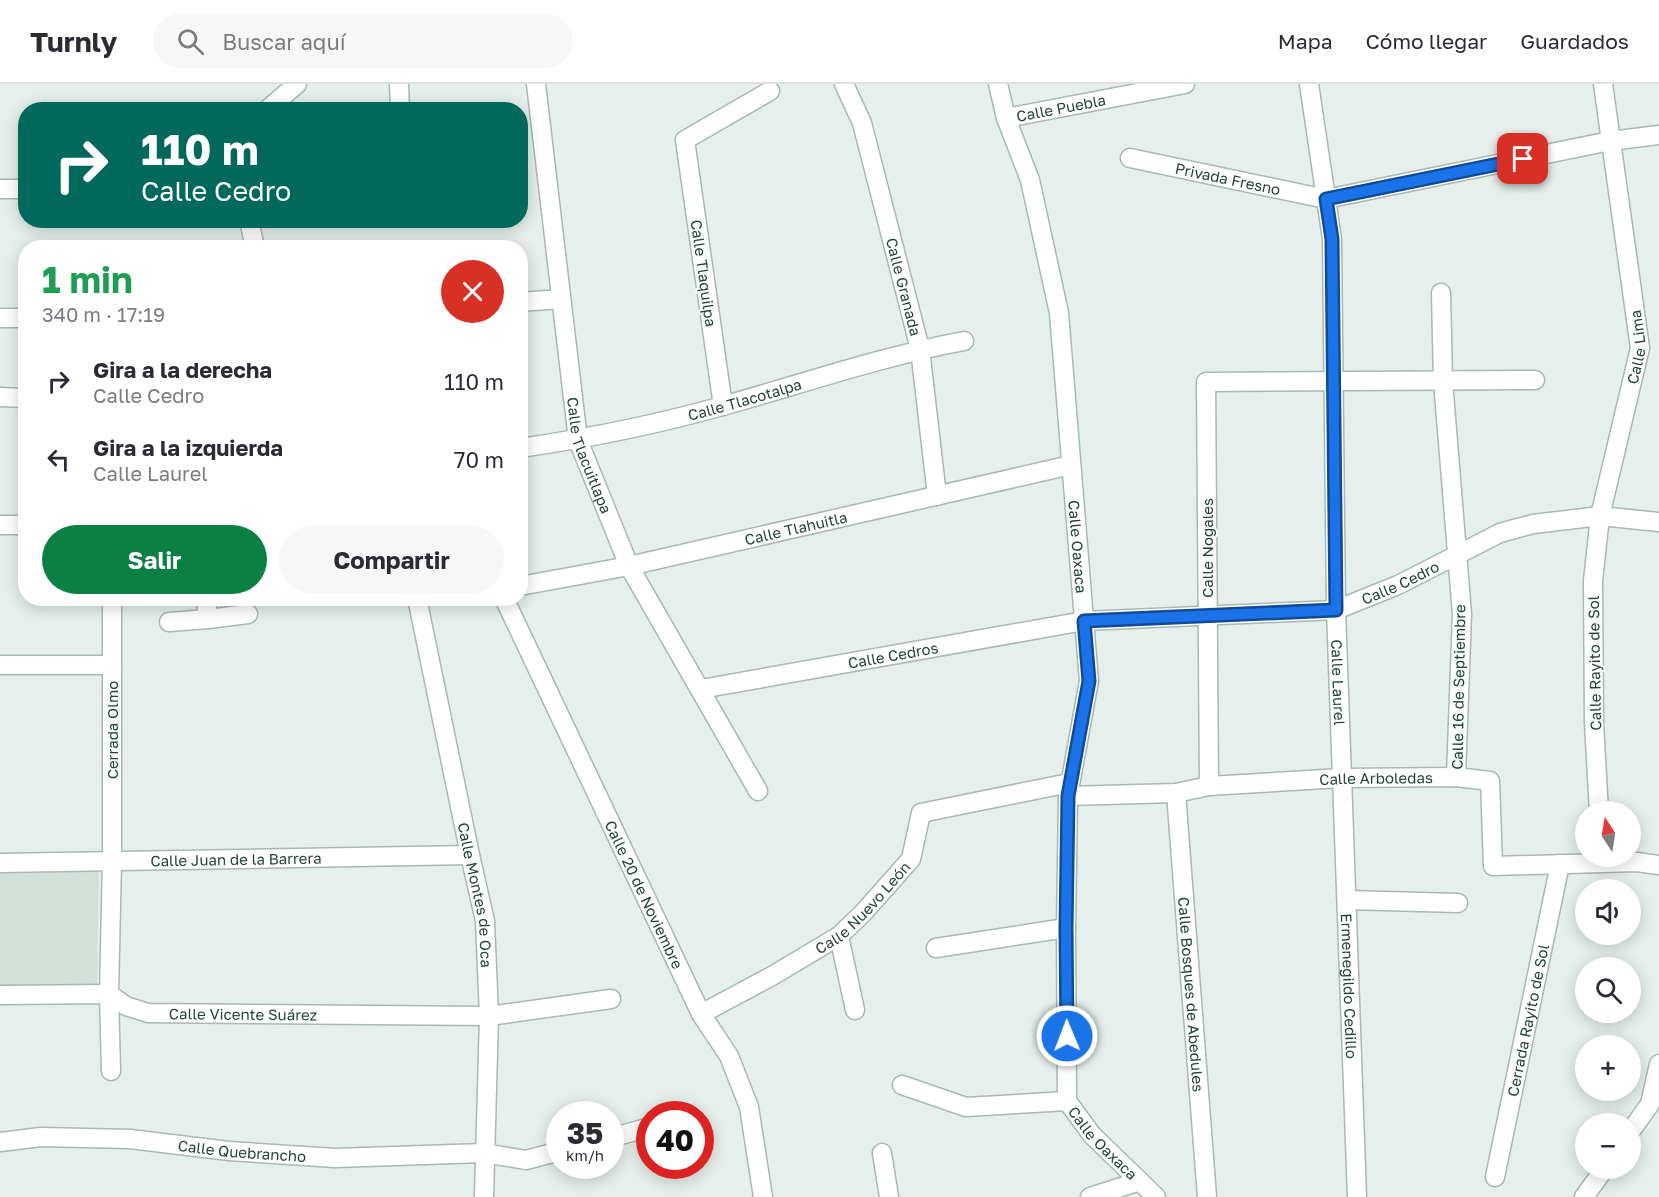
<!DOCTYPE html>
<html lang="es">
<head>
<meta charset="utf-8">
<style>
	:root { --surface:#fff; --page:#f7f7f7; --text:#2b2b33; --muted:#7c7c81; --line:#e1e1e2; --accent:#0b8043 }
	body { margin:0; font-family:"Golos Text",sans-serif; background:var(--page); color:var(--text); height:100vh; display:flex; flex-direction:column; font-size:22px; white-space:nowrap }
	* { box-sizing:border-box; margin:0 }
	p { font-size:20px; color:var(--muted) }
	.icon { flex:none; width:33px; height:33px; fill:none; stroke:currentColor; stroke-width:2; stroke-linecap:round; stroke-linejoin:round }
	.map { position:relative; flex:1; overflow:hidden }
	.side { position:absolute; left:18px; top:156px; width:510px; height:366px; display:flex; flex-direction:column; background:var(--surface); border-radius:24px; box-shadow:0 3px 15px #0003 }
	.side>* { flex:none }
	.hud { position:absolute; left:18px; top:18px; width:510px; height:126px; border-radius:24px; box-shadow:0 3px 15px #0003; background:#00695c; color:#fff; overflow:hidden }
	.needle { width:39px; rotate:348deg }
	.buttons { position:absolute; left:1575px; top:717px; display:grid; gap:12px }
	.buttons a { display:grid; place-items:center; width:66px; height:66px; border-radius:50%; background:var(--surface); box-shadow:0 3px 15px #0003; font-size:30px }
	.speed { position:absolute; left:546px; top:1017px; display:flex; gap:12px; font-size:30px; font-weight:700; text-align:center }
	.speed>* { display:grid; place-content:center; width:78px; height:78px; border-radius:50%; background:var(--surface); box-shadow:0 3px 15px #0003; line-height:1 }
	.speed small { font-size:15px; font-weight:400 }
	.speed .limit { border:9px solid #d22; background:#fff; color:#111 }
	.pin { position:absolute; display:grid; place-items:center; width:51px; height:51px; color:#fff; margin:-26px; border-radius:12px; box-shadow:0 3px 9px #0006 }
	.me { position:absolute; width:66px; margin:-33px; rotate:359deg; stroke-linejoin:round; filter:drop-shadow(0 0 4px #0008) }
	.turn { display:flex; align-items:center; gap:21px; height:126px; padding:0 24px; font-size:27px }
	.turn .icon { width:78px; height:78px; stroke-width:2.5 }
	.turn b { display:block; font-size:42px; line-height:51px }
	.round { display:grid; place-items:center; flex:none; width:63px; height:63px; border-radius:32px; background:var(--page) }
	.summary { display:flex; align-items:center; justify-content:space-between; height:102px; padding:0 24px }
	h1 { font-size:36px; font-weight:700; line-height:45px; color:#1e9e55 }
	.primary-button { display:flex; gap:12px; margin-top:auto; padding:12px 24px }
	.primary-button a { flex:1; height:69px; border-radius:36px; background:var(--accent); color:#fff; font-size:24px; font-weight:700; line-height:69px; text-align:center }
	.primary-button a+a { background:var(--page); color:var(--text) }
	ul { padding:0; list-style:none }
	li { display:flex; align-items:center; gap:18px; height:78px; padding:0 24px }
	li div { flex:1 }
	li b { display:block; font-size:22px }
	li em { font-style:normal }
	header { display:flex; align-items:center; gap:36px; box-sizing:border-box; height:84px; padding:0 30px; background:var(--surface); border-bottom:2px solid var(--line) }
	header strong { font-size:28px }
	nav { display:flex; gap:33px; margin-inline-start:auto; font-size:21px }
	.search { width:420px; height:54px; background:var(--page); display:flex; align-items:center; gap:15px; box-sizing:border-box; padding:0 21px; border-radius:33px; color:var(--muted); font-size:22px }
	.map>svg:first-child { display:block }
	.built { fill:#d4dfda }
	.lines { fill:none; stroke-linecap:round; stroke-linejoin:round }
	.street-casing { stroke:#a8b8b2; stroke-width:21 }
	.secondary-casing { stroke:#a4bbb3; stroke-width:21 }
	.street { stroke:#fff; stroke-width:18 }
	.secondary { stroke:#fff; stroke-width:18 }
	.route-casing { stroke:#114b97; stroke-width:15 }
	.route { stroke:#1a73e8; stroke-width:10 }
	.labels { text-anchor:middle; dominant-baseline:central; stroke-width:4.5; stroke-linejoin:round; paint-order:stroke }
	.street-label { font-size:15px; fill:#24423a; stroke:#f7fbf9 }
</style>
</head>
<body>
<header>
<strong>Turnly</strong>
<div class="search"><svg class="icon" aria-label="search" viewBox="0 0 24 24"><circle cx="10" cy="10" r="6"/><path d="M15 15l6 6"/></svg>Buscar aquí</div>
<nav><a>Mapa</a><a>Cómo llegar</a><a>Guardados</a></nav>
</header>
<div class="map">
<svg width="1659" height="1113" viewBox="0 0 1659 1113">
	<rect width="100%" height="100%" fill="#e6efeb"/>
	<path class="built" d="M0,788H99L97,903H0Z"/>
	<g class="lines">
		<g class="street-casing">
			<g id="street">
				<path d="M399,0L400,26"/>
				<path id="s1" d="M536,0L578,356L629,482L758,707"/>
				<path id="s2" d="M844,0L862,39L920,265L937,412"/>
				<path id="s3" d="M1309,0L1332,155L1336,526L1357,1113"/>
				<path d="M267,26L297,0"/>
				<path id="s4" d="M1006,34L1185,0"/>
				<path id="s5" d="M1130,74L1326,115L1610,57L1659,51"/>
				<path d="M0,105H26"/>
				<path d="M249,136L255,164"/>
				<path d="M1441,209L1443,297L1462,530L1456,693"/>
				<path d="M520,218L560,215"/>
				<path d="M0,234H26"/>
				<path d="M0,313L26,314"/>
				<path d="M723,322L685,56L770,7"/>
				<path id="s6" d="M520,364C590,354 659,340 726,321C805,299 883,272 964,257"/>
				<path d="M0,441H26"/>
				<path id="s7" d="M520,502L629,482L1071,381"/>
				<path d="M206,514L208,535L248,530"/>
				<path id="s8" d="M417,514L470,771L485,837L489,932L484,1113"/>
				<path id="s9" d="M504,514L701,930L729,972L749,1023L763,1113"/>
				<path d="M169,538L208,535"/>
				<path d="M0,581H112"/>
				<path id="s10" d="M701,605L1084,537L1336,526L1398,501L1500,449L1533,440L1600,432L1659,438"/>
				<path d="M1209,702L1206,298L1535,296"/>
				<path id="s11" d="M1176,709L1207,1113"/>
				<path id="s12" d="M1068,712L1176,709L1209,702L1342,694L1456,693L1490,697L1493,782L1637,778L1659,781"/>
				<path id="s13" d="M1599,728L1594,639L1593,497L1600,432L1640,264L1603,0"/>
				<path id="s14" d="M0,779L470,771"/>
				<path d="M1348,816L1458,819"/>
				<path d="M839,852L855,926"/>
				<path d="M936,864L1066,844"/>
				<path id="s15" d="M0,911L109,910L126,922L148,929L489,932L611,915"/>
				<path id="s16" d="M701,930L772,892L839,852L863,829L911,775L921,729L1069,699"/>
				<path d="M111,987L109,910L112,777V514"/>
				<path d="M902,1001L966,1023L1067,1017"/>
				<path d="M1630,1048L1650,1020L1659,980"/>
				<path d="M610,1054L650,1043"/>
				<path id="s17" d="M0,1058L41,1053L130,1055L229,1067L335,1074L484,1069L526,1076L560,1067"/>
				<path d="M882,1069L889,1113"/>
				<path id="s18" d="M1495,1093L1560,780"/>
				<path d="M1090,1113L1140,1097"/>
				<path d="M1584,1113L1605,1084"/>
			</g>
		</g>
		<g class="secondary-casing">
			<g id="secondary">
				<path id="s19" d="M998,0L1006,34L1030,96L1059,229L1089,597L1068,712L1066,844L1067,1017L1092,1051L1156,1113"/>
			</g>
		</g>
		<use href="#street" class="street"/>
		<use href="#secondary" class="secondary"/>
	</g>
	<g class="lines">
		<g class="route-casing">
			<path id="route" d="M1067,952L1066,844L1068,712L1089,597L1084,537L1336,526L1332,155L1326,115L1523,75"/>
		</g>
		<use href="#route" class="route"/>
	</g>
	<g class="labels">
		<g class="street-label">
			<text stroke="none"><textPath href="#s4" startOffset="56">Calle Puebla</textPath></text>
			<text stroke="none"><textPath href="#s5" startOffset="100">Privada Fresno</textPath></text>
			<text transform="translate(704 189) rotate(82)">Calle Tlaquilpa</text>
			<text stroke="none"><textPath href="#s2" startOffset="212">Calle Granada</textPath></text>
			<text stroke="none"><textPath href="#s13" startOffset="470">Calle Lima</textPath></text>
			<text stroke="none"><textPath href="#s6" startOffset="230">Calle Tlacotalpa</textPath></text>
			<text stroke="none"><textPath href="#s1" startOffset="376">Calle Tlacuitlapa</textPath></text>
			<text stroke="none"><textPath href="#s7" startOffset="282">Calle Tlahuitla</textPath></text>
			<text stroke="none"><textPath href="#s19" startOffset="472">Calle Oaxaca</textPath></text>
			<text transform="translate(1207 464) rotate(-90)">Calle Nogales</text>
			<text stroke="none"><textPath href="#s10" startOffset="711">Calle Cedro</textPath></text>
			<text stroke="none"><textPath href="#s10" startOffset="195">Calle Cedros</textPath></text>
			<text transform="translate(1594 579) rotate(-91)">Calle Rayito de Sol</text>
			<text stroke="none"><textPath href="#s3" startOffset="600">Calle Laurel</textPath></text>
			<text transform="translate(1458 603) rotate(-89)">Calle 16 de Septiembre</text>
			<text transform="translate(112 646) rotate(-90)">Cerrada Olmo</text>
			<text stroke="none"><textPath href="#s12" startOffset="309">Calle Arboledas</textPath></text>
			<text stroke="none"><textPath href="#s14" startOffset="236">Calle Juan de la Barrera</textPath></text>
			<text stroke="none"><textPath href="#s9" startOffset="328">Calle 20 de Noviembre</textPath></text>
			<text stroke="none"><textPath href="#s8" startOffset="303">Calle Montes de Oca</textPath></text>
			<text stroke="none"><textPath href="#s16" startOffset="195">Calle Nuevo León</textPath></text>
			<text stroke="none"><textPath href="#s3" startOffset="904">Ermenegildo Cedillo</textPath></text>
			<text stroke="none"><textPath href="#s11" startOffset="202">Calle Bosques de Abedules</textPath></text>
			<text stroke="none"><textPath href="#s15" startOffset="248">Calle Vicente Suárez</textPath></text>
			<text stroke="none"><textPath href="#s18" startOffset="160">Cerrada Rayito de Sol</textPath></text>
			<text stroke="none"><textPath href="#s19" startOffset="1084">Calle Oaxaca</textPath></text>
			<text stroke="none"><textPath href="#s17" startOffset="243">Calle Quebrancho</textPath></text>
		</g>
	</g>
</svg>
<div class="buttons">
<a><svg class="needle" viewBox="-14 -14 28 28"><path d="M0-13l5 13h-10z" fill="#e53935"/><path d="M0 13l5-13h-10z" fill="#7c7c81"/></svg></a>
<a><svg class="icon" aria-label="sound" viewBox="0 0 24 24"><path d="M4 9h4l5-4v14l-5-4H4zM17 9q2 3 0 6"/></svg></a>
<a><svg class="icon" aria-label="search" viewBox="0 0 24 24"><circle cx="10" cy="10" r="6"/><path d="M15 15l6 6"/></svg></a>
<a>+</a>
<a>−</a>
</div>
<div class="speed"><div>35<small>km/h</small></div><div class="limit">40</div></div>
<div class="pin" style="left:1523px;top:75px;background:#d93025"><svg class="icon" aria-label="arrive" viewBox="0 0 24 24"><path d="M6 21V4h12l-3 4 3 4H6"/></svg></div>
<svg class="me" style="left:1067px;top:952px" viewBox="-20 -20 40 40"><circle r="17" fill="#1a73e8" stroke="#fff" stroke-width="3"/><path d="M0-11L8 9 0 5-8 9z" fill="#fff"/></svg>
<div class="hud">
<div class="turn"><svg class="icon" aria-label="right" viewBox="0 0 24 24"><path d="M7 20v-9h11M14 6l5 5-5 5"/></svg><div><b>110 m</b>Calle Cedro</div></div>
</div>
<section class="side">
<div class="summary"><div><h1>1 min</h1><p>340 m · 17:19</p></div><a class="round" style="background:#d93025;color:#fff"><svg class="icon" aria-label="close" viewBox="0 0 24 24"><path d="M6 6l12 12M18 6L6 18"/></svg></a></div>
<ul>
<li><svg class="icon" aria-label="right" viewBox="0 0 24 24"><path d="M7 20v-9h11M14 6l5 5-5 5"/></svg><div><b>Gira a la derecha</b><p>Calle Cedro</p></div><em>110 m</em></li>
<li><svg class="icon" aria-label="left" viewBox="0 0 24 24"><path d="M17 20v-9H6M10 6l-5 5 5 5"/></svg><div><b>Gira a la izquierda</b><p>Calle Laurel</p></div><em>70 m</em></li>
</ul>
<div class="primary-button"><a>Salir</a><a>Compartir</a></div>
</section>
</div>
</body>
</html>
